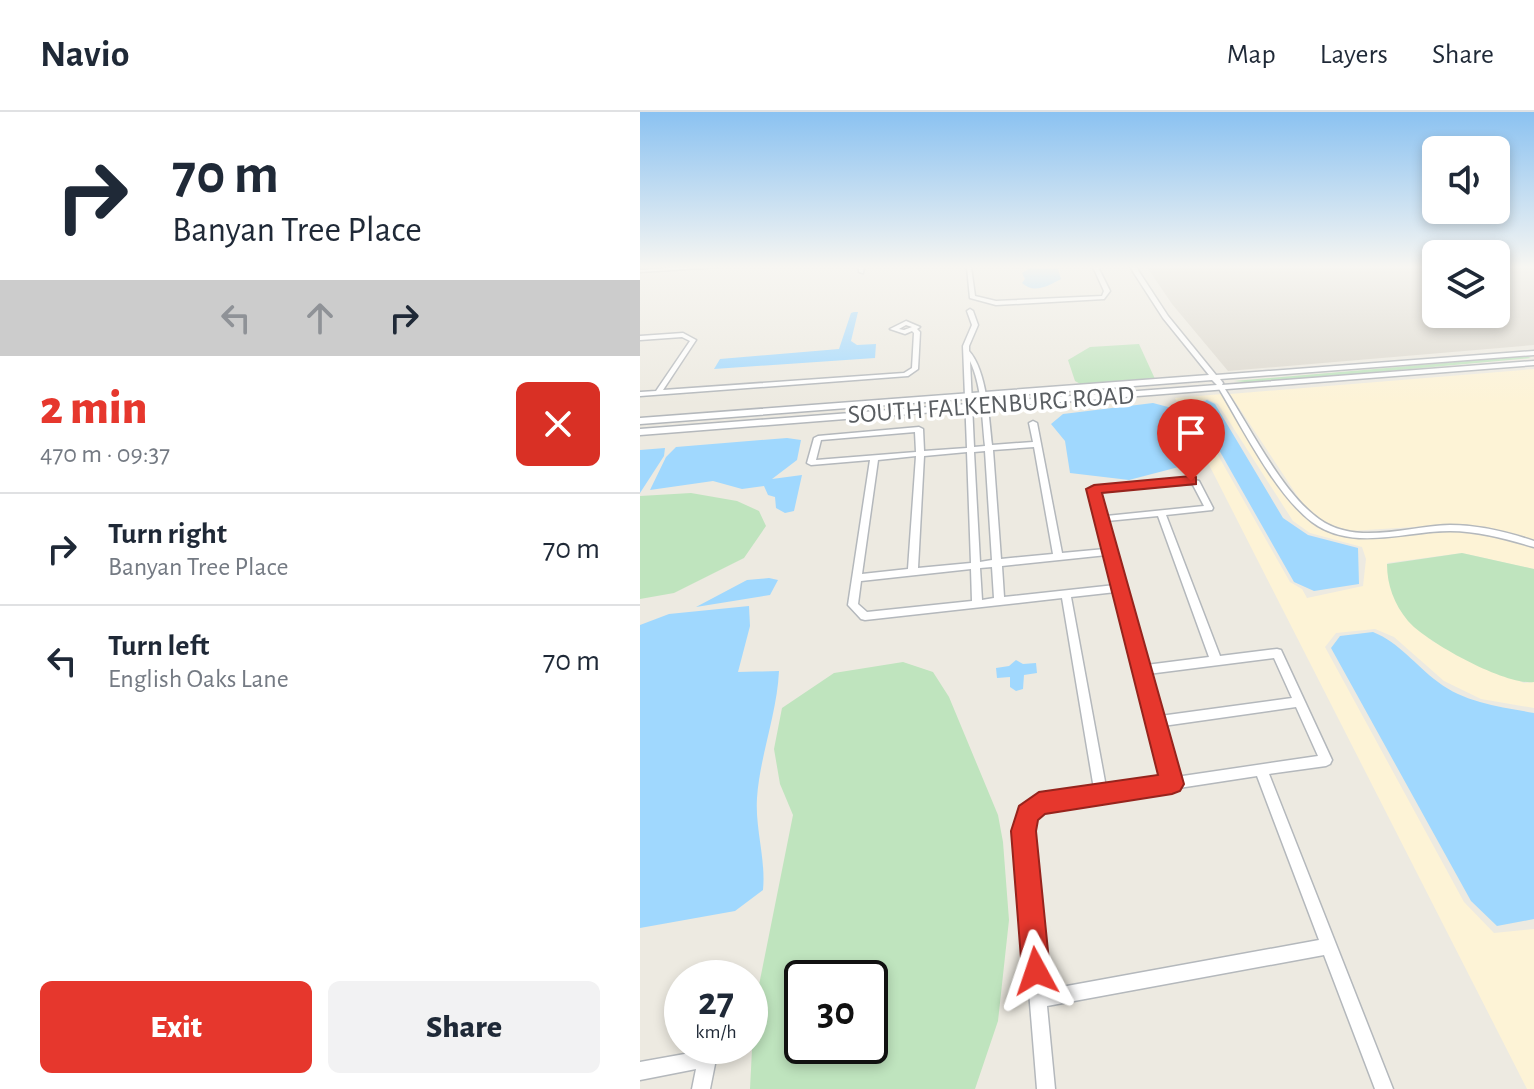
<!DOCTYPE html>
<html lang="en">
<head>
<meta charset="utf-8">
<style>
	:root { --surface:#fff; --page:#f2f2f3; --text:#1f2937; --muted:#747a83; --line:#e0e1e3; --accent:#e6372d }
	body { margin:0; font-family:"Alegreya Sans",sans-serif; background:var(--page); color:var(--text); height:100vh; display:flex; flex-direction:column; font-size:30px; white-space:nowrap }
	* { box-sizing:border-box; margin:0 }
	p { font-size:26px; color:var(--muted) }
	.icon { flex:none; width:44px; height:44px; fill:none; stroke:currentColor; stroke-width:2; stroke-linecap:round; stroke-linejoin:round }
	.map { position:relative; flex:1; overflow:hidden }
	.sheet { display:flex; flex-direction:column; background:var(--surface); width:640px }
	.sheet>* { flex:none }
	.top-card { background:#fff; color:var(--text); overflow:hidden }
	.fabs { position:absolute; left:782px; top:24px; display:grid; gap:16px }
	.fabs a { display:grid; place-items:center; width:88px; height:88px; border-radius:12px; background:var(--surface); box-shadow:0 4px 12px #0003; font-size:40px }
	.speed { position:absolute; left:24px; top:848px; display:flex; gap:16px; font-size:40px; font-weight:700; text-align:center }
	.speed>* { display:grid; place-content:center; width:104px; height:104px; border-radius:50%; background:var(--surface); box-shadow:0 4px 12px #0003; line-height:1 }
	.speed small { font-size:20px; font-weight:400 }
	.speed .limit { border:4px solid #111; border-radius:12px; background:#fff; color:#111 }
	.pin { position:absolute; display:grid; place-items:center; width:68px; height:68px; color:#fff; margin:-82px -34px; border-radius:50% 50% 50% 0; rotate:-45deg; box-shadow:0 0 8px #0007 }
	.pin .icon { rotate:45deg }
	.me { position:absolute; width:88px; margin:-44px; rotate:355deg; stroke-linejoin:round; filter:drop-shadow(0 0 6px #0008) }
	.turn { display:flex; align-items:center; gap:28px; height:168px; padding:0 40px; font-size:36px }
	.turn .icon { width:104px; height:104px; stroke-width:2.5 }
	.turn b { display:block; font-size:56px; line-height:68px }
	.lanes { display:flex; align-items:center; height:76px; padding:0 40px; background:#0003; justify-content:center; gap:40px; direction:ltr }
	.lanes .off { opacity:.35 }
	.round { display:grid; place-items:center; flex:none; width:84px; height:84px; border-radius:12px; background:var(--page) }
	.headline { display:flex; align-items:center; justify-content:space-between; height:136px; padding:0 40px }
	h1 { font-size:48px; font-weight:800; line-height:60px; color:var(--accent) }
	.action { display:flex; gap:16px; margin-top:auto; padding:16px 40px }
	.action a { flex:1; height:92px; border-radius:12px; background:var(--accent); color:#fff; font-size:32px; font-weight:800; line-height:92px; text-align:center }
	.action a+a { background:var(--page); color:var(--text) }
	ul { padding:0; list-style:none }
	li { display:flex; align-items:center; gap:24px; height:112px; padding:0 40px; border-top:2px solid var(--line) }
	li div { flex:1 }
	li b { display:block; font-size:30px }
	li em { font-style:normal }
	header { display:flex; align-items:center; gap:48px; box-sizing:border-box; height:112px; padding:0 40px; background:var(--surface); border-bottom:2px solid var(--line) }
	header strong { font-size:38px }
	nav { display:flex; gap:44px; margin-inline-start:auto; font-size:28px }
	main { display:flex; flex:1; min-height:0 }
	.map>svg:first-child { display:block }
	.commercial { fill:#fdf3d6; fill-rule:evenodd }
	.education { fill:#ddd9cf }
	.green { fill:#bfe4be; fill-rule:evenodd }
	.water { fill:#a0d8fe }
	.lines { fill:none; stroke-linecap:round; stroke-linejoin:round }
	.minor-casing { stroke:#b4b8bc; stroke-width:3 }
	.tertiary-casing { stroke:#b4b8bc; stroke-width:3 }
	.minor { fill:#fff; fill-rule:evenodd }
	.tertiary { fill:#fff; fill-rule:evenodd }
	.route { fill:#e6372d; stroke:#96241d; stroke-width:2 }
	.labels { text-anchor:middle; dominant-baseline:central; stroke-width:7; stroke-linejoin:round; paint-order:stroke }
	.far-street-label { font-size:26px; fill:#5a5e62; stroke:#fff }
</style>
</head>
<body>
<header>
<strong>Navio</strong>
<nav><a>Map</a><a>Layers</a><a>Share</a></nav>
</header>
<main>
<section class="sheet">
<div class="top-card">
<div class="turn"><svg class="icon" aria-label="right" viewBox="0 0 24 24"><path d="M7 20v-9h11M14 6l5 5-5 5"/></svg><div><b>70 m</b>Banyan Tree Place</div></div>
<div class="lanes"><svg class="icon off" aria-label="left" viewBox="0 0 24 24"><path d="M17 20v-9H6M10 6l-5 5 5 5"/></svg><svg class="icon off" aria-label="ahead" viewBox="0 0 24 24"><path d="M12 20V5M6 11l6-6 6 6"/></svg><svg class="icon" aria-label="right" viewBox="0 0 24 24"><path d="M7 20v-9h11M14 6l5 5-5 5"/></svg></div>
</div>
<div class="headline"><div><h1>2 min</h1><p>470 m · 09:37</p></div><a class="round" style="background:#d93025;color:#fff"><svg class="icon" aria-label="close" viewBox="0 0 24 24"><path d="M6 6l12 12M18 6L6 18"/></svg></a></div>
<ul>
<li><svg class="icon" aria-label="right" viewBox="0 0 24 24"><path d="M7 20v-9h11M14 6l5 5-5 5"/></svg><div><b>Turn right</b><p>Banyan Tree Place</p></div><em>70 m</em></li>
<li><svg class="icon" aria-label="left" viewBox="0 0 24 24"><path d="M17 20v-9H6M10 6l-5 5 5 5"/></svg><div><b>Turn left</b><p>English Oaks Lane</p></div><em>70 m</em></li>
</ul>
<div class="action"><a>Exit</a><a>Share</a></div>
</section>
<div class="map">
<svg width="894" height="977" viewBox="0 0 894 977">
	<rect width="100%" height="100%" fill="#edeae1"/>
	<path class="commercial" d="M894,257V429L847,415L806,413L710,419L683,410L664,394L590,282Z
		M582,282L655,396L677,415L710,425L811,419L848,421L894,435V457L822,441L747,451L792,529L884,571L894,570V596L841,587L804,569L754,525L735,517L696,521L685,535L824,790L854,821L894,817V977H887L535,286ZM567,287L578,292L653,409L670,421L722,435L726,447L723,474L667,486L662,477L650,470L558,308L554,291Z"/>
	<path class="education" d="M507,155H796V202H856V155H894V233L588,259L532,192Z"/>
	<path class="green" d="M499,232L515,267L442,273L435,269L428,248L450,235Z
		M886,244L891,246L615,271L594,269Z
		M51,381L97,389L119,399L126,414L104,446L34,481L0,487V384Z
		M822,441L894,457V570C866,574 786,530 768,509C754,492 747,473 747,452Z
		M263,550L293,560L309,585L358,703L363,730L369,808L358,909L335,977H110L114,898L153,703L140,672L134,637L142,596L194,561ZM230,866V934H162V866Z"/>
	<path class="water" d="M390,156L418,157L421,167C408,174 394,182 382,171L385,167L382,161Z
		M214,200H218L211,229L217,233L236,232L235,246L74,257L80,247L199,237L211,201Z
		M567,288L575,292L643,406L668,423L718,436L719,472L674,479L654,470L562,308L557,293Z
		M513,291L532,296L554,351L489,368L430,361L425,329L411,312L423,302Z
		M147,326L161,328L157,348L132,367L162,363L154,399L145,401L136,396L135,385L128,383L124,374L102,377L73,369L10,378L26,345L36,335Z
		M25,336L24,344L0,381V338Z
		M129,466L138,468L130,483L56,495L107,468Z
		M109,494L110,514L98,560L139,559C137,602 120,643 117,686C115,717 126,747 123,778L95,799L0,816V513L29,502Z
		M733,520C760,531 775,553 798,570C825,591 862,595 894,601V807L857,814L831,789L691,536L700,524Z
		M376,548L383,552L396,551L397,561L384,563L383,577L376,579L370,575V565L357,566L356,556L369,554Z"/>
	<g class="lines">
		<g class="minor-casing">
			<path id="minor" d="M42,155H78L0,160V158Z
				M219,155H224L223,161L219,160Z
				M327,155H331L335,184L356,189L462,184L464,179L453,155H458L470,179L464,187L356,193L330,186Z
				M330,197L333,199L338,213L329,234V239C347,259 349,307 352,333L393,330L389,311L393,309L397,311L422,441L465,437L450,377L451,375L551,367L559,369L573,396L572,398L526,403L580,544L637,537L641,538L692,648L690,652L686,654L629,662L753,977H735L684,843L407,894L415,977H397L376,719L382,698L394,687L454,677L422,486L225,508L221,507L208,493L230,348L171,353L167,351L174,326L178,324L279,315L283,317L284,339L327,336L323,234L332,213L327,199ZM330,249C342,274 342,307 345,334L334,335ZM275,320L276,340L176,348L181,328ZM394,335L413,442L361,447L353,338ZM345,339L352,448L340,450L334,340ZM327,340L331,451L278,456L284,344ZM276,344L268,457L222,462L238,348ZM550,372L553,373L564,394L466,404L459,379ZM518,404L569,545L506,553L467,409ZM467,443L475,473L364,485L362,454ZM352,455L354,486L342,488L340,456ZM331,457L332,489L227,500L218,492L221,469ZM476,480L524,666L466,675L431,485ZM634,546L652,586L520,604L508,562ZM656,595L678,644L536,665L523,614ZM617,664L679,828L405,878L390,719L393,705L402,697Z
				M266,209L280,215L277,217L280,220L278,257L268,264L0,284V280L16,279L50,229L42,225L0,228V224L43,221L56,228L23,278L264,261L272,256L274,221L272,219L265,222L250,217ZM266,213L272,215L264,218L259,217Z
				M579,274H583C609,313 641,380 679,407C716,434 768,414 810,413C839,413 867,420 894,429V435C866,427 839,419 810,419C765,419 712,440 672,410C635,382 602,315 578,275Z
				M67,938L73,941L76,947L70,977H52L56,957L0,968V950Z"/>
		</g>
		<g class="tertiary-casing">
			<path id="tertiary" d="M490,155H496L528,204L576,263L894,239V243L580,267L583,271L582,273L894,249V253L0,323V317L577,273L572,268L0,312V306L569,263L523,206Z"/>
		</g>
		<use href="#minor" class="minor"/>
		<use href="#tertiary" class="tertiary"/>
	</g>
	<linearGradient id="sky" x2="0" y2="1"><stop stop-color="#8bc2f1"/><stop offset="0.53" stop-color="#f7f6f2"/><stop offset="1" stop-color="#f7f6f2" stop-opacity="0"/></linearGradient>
	<rect width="894" height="292" fill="url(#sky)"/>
	<path class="route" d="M551,364L556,365V372L462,381L544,672L540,679L532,682L405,702L398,708L396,719L410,859L406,869L396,873L386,869L382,859L371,719L379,694L399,680L518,663L446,377L454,373Z"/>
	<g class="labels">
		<g class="far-street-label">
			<text transform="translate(351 293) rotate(-4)">SOUTH FALKENBURG ROAD</text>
		</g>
	</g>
</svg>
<div class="fabs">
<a><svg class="icon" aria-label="sound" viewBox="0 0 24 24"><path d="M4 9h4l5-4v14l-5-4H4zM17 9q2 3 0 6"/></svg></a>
<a><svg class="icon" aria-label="layers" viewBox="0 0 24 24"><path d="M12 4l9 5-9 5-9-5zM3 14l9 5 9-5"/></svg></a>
</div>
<div class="speed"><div>27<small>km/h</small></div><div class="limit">30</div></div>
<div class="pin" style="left:551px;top:369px;background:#d93025"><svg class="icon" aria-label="arrive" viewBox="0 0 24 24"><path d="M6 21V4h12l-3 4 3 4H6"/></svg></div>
<svg class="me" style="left:396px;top:859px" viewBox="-20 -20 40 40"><path d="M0-17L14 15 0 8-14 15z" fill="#e6372d" stroke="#fff" stroke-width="4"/></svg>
</div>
</main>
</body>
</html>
